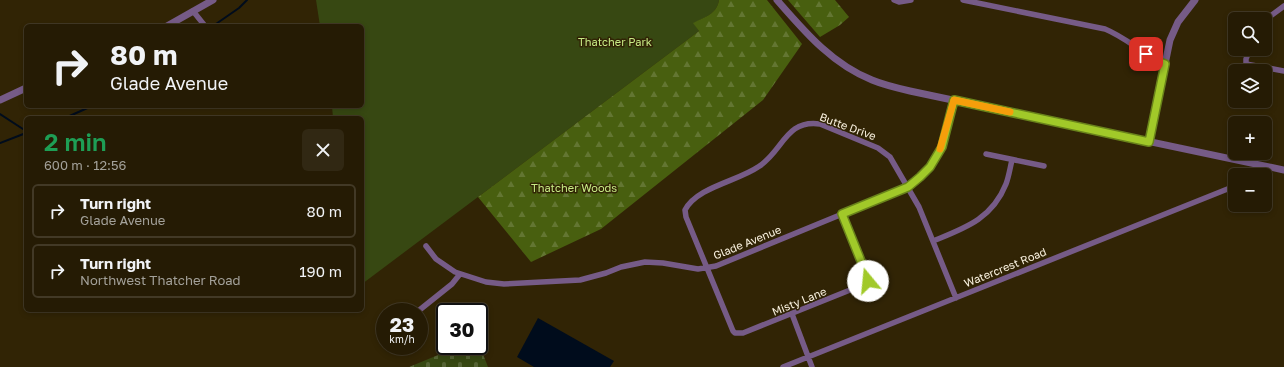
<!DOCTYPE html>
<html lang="en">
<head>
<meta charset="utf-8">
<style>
	:root { --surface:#251b04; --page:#312813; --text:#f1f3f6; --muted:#a3a19a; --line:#423926 }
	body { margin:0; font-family:"Golos Text",sans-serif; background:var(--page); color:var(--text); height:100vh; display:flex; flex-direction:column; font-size:15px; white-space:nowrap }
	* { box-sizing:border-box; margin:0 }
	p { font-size:13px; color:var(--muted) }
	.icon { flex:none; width:22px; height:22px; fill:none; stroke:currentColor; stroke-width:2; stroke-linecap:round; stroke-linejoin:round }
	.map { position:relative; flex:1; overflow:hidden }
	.drawer { position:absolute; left:24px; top:116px; width:340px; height:196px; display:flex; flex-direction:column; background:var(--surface); border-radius:6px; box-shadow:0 2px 6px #0003,0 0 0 1px var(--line) }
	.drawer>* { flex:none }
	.hud { position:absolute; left:24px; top:24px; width:340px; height:84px; border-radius:6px; box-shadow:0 2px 6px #0003,0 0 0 1px var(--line); background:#251b04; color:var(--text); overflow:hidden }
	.tools { position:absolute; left:1228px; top:12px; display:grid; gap:8px }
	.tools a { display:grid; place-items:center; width:44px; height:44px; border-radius:6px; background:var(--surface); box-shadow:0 2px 6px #0003,0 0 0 1px var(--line); font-size:20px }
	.speed { position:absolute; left:376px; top:303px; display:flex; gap:8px; font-size:20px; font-weight:700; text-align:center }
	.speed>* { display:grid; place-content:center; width:52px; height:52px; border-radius:50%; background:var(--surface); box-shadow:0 2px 6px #0003,0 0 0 1px var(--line); line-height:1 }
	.speed small { font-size:10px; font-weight:400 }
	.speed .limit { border:2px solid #111; border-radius:6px; background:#fff; color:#111 }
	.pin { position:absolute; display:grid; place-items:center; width:34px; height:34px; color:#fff; margin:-17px; border-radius:8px; box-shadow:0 2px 6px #0006 }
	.me { position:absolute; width:44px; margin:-22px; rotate:343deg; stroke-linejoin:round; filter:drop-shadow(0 0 3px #0008) }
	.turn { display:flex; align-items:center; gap:14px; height:84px; padding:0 20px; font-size:18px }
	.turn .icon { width:52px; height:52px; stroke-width:2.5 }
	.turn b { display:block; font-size:28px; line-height:34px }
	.round { display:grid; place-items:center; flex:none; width:42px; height:42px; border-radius:6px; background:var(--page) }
	.head { display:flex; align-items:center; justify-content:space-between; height:68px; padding:0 20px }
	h1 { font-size:24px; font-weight:600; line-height:30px; color:#1e9e55 }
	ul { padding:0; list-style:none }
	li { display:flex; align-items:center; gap:12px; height:54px; margin:0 8px 6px; padding:0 12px; border:2px solid var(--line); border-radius:6px }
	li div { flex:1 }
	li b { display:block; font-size:15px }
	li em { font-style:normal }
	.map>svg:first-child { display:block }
	.green { fill:#374812 }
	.forest { fill:url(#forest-firs) }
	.cemetery { fill:url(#cemetery-stones) }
	.water { fill:#000c1c }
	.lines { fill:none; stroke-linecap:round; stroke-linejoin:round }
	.stream { stroke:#000c1c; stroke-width:2 }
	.minor { stroke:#765b87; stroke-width:5.5 }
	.tertiary { stroke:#765b87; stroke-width:7 }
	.route-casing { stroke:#69831b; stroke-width:10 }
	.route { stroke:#a1c929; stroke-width:7 }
	.slow { stroke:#f59e0b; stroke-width:7 }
	.labels { text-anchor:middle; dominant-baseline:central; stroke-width:3; stroke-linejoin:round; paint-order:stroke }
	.park-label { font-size:11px; fill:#c7eb85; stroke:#312405 }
	.street-label { font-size:11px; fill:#fbf3e1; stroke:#312405 }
</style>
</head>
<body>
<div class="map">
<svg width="1284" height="367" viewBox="0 0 1284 367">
	<defs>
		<pattern id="forest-firs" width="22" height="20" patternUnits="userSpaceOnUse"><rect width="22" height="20" fill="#485f0f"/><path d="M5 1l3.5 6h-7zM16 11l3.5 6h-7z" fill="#637632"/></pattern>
		<pattern id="cemetery-stones" width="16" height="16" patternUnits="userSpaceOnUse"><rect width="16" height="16" fill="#374812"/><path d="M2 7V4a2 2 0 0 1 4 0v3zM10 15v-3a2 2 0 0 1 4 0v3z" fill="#556334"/></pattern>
	</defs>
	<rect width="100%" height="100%" fill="#312405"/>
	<path class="green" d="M316,0H719C717,14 705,17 694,23L699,31L362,284V118H333L332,106H362V26H320Z"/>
	<path class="forest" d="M719,0H767L802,44L763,100L601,229L531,262L478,197L699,31L693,23C705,17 717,14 719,0Z
		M788,0H835L849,17L840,25L820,37Z"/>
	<path class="cemetery" d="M479,344L488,367H409L460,346H479Z"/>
	<path class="water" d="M538,318L614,361L610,367H534L517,357Z"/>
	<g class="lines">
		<path class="stream" d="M213,26L239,8L247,0
			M0,114L26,131
			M65,118L92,106
			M0,143L26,133"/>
		<path class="minor" d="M894,0L899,2L911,0
			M963,0L1105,29C1127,38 1144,55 1165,64
			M193,11L205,26
			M1265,20L1284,6
			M1250,49L1246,59V64L1284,71
			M986,154L1044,166
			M1257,175L1265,166
			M842,214L867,276V281L865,284L743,333H735L733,331L686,217L685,210C697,187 738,181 758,167C783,152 785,119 820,124L878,148L890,157L919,207L956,298
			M933,241C965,228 992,219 1006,184C1009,176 1010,168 1012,160
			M426,246L436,259L455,272L486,282L504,284L580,280L606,273L621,267L645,262L663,263L698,269L716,266L908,187C942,164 945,136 954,100
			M417,312L452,284L460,274
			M792,314L812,367
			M783,367L1235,186"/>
		<path class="tertiary" d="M777,0C805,32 832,64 872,80C884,85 897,88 910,91L1284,170
			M167,26L213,0
			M0,100L26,88
			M1149,142L1170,40L1178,22L1195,0"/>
	</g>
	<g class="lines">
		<g class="route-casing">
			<path id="route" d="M868,281L867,276L842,214L908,187L920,177L930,167L942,147L954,100L1149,142L1165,64L1157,61L1146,54"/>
		</g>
		<use href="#route" class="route"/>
		<path class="slow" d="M940,149L954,100L1010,112"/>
	</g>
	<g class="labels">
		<g class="park-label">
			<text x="615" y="41">Thatcher Park</text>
			<text x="574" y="187">Thatcher Woods</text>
		</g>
		<g class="street-label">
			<text transform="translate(848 126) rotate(20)">Butte Drive</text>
			<text transform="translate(747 242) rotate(-22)">Glade Avenue</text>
			<text transform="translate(1005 267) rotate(-22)">Watercrest Road</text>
			<text transform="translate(799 301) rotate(-22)">Misty Lane</text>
		</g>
	</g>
</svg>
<div class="tools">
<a><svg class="icon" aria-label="search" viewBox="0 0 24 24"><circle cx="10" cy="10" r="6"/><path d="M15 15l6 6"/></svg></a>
<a><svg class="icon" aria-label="layers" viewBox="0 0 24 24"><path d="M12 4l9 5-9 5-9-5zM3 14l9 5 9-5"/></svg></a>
<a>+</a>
<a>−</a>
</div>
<div class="speed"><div>23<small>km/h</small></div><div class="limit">30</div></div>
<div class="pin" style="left:1146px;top:54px;background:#d93025"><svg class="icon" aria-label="arrive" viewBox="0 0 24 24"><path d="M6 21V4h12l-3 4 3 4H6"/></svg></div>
<svg class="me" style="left:868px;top:281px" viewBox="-20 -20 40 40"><circle r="19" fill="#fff"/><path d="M0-13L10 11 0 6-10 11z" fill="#a1c929"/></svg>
<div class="hud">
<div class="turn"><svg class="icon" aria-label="right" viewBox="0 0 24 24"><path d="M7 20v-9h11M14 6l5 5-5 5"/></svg><div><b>80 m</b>Glade Avenue</div></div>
</div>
<section class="drawer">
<div class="head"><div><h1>2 min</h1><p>600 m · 12:56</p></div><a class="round"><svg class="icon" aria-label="close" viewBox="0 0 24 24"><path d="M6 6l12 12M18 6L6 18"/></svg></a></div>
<ul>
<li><svg class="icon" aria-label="right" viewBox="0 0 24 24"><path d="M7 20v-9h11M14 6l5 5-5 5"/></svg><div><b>Turn right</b><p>Glade Avenue</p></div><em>80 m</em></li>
<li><svg class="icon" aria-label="right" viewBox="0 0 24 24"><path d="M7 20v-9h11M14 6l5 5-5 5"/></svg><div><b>Turn right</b><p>Northwest Thatcher Road</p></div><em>190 m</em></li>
</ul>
</section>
</div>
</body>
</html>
